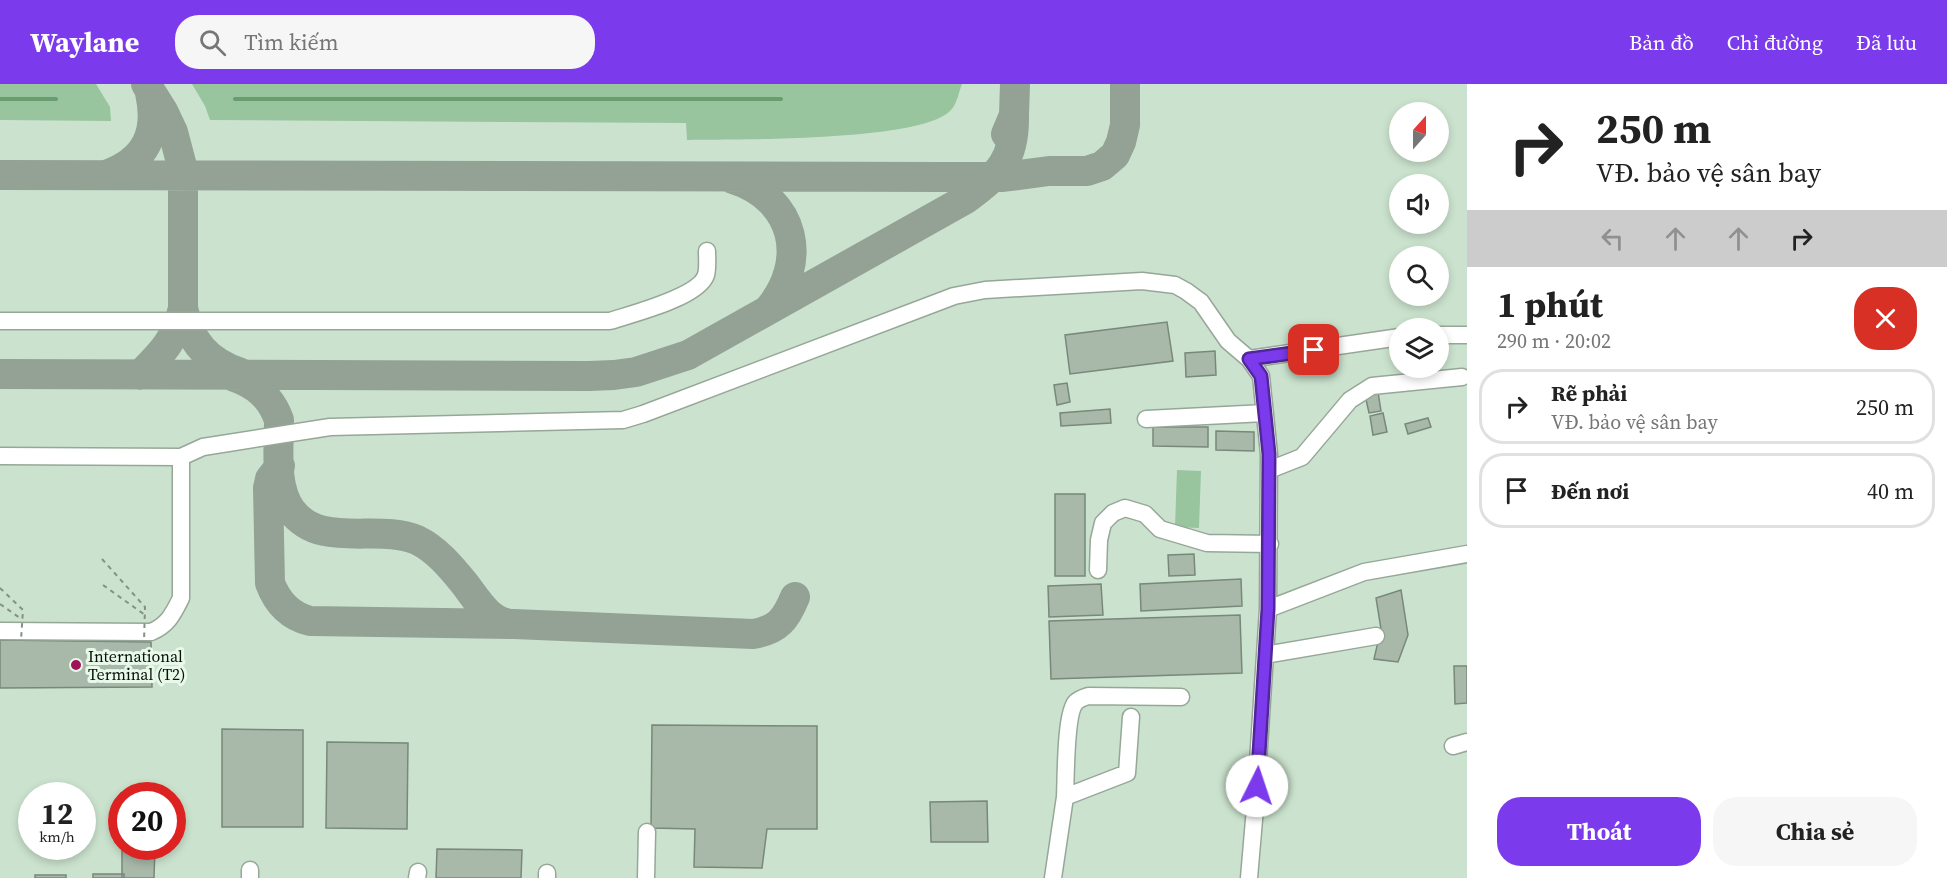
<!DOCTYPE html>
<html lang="vi">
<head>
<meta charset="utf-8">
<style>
	:root { --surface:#fff; --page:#f6f6f6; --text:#222; --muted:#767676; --line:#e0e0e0; --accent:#7c3aed }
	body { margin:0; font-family:"Source Serif 4",serif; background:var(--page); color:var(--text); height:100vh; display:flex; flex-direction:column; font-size:22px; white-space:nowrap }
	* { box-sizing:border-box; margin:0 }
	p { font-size:20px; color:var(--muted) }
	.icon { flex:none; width:33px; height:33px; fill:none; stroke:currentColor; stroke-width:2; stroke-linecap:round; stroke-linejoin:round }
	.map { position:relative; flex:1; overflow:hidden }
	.sheet { display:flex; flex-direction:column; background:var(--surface); width:480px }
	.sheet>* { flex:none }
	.hud { background:#fff; color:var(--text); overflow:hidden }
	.needle { width:39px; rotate:21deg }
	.fabs { position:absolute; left:1389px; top:18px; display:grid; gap:12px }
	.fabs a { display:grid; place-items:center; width:60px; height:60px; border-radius:50%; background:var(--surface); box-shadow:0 3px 9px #0003; font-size:30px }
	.speed { position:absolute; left:18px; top:698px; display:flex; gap:12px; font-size:30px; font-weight:700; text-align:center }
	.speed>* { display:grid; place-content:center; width:78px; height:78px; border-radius:50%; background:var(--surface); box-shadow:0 3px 9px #0003; line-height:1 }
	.speed small { font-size:15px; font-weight:400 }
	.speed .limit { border:9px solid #d22; background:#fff; color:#111 }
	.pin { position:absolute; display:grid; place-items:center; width:51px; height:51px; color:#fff; margin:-26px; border-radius:12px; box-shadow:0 3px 9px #0006 }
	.me { position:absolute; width:66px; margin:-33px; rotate:4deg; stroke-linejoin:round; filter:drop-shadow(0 0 4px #0008) }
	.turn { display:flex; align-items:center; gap:21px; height:126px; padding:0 30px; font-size:27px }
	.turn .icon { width:78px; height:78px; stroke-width:2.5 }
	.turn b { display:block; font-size:42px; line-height:51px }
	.lanes { display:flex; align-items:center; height:57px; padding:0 30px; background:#0003; justify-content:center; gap:30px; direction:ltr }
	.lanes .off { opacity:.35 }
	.round { display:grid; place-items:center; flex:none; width:63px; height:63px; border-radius:24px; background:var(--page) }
	.head { display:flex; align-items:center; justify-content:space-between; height:102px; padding:0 30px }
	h1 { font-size:36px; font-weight:700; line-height:45px }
	.primary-button { display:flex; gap:12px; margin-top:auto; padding:12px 30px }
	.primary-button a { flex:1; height:69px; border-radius:24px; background:var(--accent); color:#fff; font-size:24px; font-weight:700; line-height:69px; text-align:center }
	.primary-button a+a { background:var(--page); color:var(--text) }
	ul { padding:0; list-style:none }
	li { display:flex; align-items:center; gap:18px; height:75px; margin:0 12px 9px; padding:0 18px; border:3px solid var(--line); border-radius:24px }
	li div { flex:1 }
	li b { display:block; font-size:22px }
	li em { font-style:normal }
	header { display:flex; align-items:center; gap:36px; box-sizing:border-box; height:84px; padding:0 30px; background:var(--accent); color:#fff }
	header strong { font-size:28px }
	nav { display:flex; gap:33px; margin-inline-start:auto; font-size:21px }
	.search { width:420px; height:54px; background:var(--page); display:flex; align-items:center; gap:15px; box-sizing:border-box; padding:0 21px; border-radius:24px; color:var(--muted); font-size:22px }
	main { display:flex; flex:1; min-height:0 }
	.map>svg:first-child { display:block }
	.built { fill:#cbe3ce; fill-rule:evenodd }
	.green { fill:#98c49e }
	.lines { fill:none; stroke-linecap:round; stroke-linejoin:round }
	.stream { stroke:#689d70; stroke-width:4 }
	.taxiway { stroke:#94a296; stroke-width:30 }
	.building { fill:#a8b8a9; stroke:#78887a; stroke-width:1.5 }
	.minor-casing { stroke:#96a798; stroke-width:19 }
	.path { stroke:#849185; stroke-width:2; stroke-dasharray:4.5 4.5; stroke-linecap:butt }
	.minor { stroke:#fff; stroke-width:16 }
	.path-bridge { stroke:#849185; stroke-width:2; stroke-dasharray:4.5 4.5; stroke-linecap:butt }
	.route-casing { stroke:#51269a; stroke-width:15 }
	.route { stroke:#7c3aed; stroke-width:10 }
	.poi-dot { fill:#a01159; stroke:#e8f9e9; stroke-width:2 }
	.labels { text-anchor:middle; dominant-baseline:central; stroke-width:6; stroke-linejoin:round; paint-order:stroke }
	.poi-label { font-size:16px; fill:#0a0f0a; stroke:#e8f9e9; text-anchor:start }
</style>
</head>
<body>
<header>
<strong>Waylane</strong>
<div class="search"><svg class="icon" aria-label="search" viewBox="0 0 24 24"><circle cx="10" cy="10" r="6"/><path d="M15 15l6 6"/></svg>Tìm kiếm</div>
<nav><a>Bản đồ</a><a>Chỉ đường</a><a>Đã lưu</a></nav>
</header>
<main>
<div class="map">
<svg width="1467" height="794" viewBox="0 0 1467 794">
	<rect width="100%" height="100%" fill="#dbecdc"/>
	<path class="built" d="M0,0H1467V794H0ZM1400,28H1438V68H1400ZM1400,100H1438V140H1400ZM1400,172H1438V212H1400ZM1400,244H1438V284H1400ZM32,711H82V762H32ZM122,711H172V762H122Z"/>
	<path class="green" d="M0,0H96L110,23L111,37L0,36Z
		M192,0H962C959,7 957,20 951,26C923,58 734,55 687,56L686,39L210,36L205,22Z
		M1177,386L1201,387L1199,444L1175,443Z"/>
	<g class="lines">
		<path class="stream" d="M0,15H56
			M235,15H781"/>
		<path class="taxiway" d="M1006,50L1014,31L1015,0
			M0,91L945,93H1003L1049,87H1087L1102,82L1115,71L1121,58L1125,41V0
			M106,91C146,77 159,49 150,9
			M733,95C796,115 809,178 768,226
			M183,224C190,258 208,278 241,289
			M0,290L589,292L614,291L636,288L688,271L966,115C1000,90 1015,75 1014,31
			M140,291C162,269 176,255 183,224V86L173,48L163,27L146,0
			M232,292C256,300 271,313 279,336C279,365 274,402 291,426C320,466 378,439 417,456C436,465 451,483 464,499C478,517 488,537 511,540
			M280,382L270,395L268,404L270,499C277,518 290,532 310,537L514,540L753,550C778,546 786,535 795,513"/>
	</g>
	<path class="building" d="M1167,238L1173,277L1070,290L1065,251Z
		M1215,267L1216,291L1186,293L1185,269Z
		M1067,299L1070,318L1057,321L1054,301Z
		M1378,308L1381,327L1369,329L1365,311Z
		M1110,325L1111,339L1061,342L1060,329Z
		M1383,329L1387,348L1373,351L1370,332Z
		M1428,334L1431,343L1408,350L1405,340Z
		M1153,343H1208V363L1153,362Z
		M1216,347L1254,348V367L1216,366Z
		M1055,410H1085V492H1055Z
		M1194,470L1195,491L1169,492L1168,471Z
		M1241,495L1242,522L1141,527L1140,500Z
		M1101,500L1103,531L1049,533L1048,502Z
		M1401,506L1408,551L1398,578L1374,575L1381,545L1376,514Z
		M1240,531L1242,589L1051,595L1049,537Z
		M0,556L151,558L152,603L0,604Z
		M1454,582H1467V619L1455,620Z
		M652,641L817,642V745H767L762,784L694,783L695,745L651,744Z
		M222,645L303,646V743H222Z
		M327,658L408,659L407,745L326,744Z
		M121,709L156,710V711H122V735Z
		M987,717L988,758H931L930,718Z
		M122,762H155L154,794H122Z
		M437,765L522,766L521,794H436Z
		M93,790H124V794H93Z
		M35,791H66V794H35Z"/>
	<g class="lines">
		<g class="minor-casing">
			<path id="minor" d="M0,237H610C632,230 699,213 706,191C708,184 707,174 707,167
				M1438,251H1467
				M1249,275L1400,253
				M1146,335L1265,329
				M0,372L181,373L203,363L330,343L623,336L643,330L954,212L985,206L1142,197L1175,201L1186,207L1201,218L1228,257L1249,275L1261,292L1269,370L1268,525L1255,724L1249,794
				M1269,386L1302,373L1350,316L1372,302L1462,293
				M1098,486L1099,456L1103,439L1113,429L1125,424L1145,430L1160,445L1207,459L1270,460
				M1268,525L1364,488L1467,470
				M0,547L151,548C168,541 173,530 181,514V373
				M1265,571L1376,552
				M1453,662L1467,658
				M1065,713C1066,695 1065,629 1076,618C1079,615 1085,613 1088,612L1181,613
				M250,786V794
				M547,789V794
				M417,794L418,788
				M646,794L647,748
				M1053,794L1065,713L1127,689L1131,633"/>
		</g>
		<path class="path" d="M103,501L145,531
			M0,520L20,534"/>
		<use href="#minor" class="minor"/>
		<path class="path-bridge" d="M102,475L145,523L144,558
			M0,504L23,526L21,556"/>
	</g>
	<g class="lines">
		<g class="route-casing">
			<path id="route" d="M1257,702L1268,525L1269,370L1261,292L1249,275L1314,266"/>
		</g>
		<use href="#route" class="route"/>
	</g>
	<circle class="poi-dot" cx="76" cy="581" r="6"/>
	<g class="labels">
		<g class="poi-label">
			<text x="88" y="572">International<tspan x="88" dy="18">Terminal (T2)</tspan></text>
		</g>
	</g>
</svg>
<div class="fabs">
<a><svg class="needle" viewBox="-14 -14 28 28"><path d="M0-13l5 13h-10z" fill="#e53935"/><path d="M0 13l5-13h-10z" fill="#767676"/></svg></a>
<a><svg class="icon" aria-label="sound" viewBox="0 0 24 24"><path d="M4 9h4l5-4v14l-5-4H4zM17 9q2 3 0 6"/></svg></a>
<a><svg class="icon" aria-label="search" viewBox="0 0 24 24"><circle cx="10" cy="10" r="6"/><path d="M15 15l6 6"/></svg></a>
<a><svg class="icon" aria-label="layers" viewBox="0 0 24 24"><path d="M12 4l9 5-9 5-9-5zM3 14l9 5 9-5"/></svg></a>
</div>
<div class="speed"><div>12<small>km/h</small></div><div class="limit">20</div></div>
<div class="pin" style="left:1314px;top:266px;background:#d93025"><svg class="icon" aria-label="arrive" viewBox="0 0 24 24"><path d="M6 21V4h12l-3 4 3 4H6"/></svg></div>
<svg class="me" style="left:1257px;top:702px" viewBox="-20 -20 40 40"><circle r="19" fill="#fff"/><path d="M0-13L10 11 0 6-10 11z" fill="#7c3aed"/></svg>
</div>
<section class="sheet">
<div class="hud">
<div class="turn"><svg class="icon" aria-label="right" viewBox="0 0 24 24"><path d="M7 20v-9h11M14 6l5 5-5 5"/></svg><div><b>250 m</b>VĐ. bảo vệ sân bay</div></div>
<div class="lanes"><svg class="icon off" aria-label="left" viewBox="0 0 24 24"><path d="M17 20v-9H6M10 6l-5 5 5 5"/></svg><svg class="icon off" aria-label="ahead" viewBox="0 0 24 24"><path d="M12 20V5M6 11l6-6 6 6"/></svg><svg class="icon off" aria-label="ahead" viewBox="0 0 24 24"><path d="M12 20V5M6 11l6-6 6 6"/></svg><svg class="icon" aria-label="right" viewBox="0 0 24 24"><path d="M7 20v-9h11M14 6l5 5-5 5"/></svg></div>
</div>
<div class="head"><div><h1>1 phút</h1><p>290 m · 20:02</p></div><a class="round" style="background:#d93025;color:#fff"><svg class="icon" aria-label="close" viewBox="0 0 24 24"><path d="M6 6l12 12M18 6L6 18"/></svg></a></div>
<ul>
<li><svg class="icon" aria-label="right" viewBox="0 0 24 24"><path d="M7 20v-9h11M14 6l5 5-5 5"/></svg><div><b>Rẽ phải</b><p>VĐ. bảo vệ sân bay</p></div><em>250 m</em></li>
<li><svg class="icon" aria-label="arrive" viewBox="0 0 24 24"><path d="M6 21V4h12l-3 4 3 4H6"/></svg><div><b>Đến nơi</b></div><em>40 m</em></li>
</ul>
<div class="primary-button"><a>Thoát</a><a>Chia sẻ</a></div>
</section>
</main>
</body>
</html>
